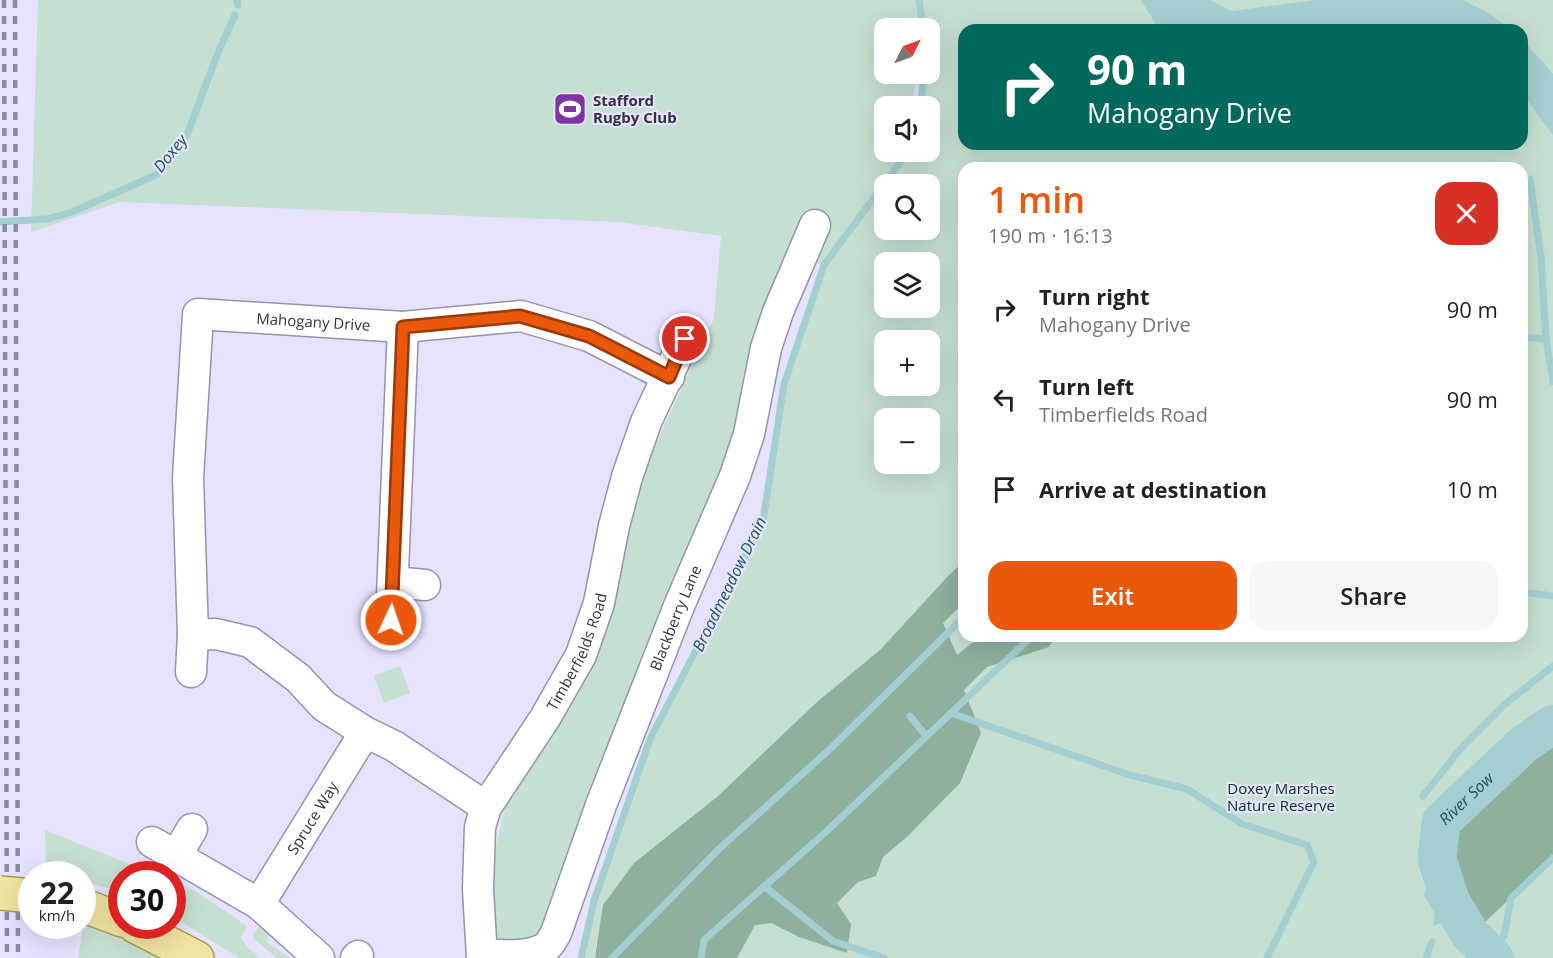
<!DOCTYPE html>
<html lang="en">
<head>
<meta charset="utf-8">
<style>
	:root { --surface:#fff; --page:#f6f6f6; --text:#222; --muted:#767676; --accent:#ea580c }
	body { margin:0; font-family:"Open Sans",sans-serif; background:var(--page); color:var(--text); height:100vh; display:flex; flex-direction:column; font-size:22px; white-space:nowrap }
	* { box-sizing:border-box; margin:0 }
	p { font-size:20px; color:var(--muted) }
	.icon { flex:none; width:33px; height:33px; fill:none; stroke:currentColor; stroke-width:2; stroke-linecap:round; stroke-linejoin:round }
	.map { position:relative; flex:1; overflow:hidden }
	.side { position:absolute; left:958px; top:162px; width:570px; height:480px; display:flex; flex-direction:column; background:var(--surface); border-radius:18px; box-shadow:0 6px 24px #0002 }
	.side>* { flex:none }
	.hud { position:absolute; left:958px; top:24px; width:570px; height:126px; border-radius:18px; box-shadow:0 6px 24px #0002; background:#00695c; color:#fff; overflow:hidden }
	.needle { width:39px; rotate:48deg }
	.tools { position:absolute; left:874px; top:18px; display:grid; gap:12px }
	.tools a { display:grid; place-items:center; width:66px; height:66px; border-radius:12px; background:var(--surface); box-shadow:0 6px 24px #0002; font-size:30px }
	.speed { position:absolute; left:18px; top:861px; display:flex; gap:12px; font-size:30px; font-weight:700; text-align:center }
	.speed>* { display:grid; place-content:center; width:78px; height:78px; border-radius:50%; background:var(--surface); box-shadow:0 6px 24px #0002; line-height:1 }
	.speed small { font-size:15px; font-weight:400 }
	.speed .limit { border:9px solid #d22; background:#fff; color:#111 }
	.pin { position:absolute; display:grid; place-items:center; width:51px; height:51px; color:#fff; margin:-26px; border:3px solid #fff; border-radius:50%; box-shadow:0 2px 6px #0007 }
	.me { position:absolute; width:66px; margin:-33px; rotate:3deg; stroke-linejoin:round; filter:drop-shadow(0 0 4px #0008) }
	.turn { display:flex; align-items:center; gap:21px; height:126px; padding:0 30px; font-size:27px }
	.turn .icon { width:78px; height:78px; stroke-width:2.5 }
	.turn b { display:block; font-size:42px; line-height:51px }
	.round { display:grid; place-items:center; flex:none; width:63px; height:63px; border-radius:18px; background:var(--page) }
	.headline { display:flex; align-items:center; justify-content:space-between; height:102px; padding:0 30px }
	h1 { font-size:36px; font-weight:600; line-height:45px; color:var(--accent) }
	.button { display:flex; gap:12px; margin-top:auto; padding:12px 30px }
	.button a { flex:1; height:69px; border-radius:18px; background:var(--accent); color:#fff; font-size:24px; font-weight:600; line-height:69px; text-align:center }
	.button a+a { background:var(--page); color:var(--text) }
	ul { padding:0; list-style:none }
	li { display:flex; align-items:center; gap:18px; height:90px; padding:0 30px }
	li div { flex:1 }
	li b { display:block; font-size:22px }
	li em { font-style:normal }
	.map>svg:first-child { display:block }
	.green { fill:#c5dfd1; fill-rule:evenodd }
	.forest { fill:#8eb09d }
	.water { fill:#a4cfd0 }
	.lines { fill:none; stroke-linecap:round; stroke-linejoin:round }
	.stream { stroke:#a4cfd0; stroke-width:7 }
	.river { stroke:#a4cfd0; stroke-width:39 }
	.minor-casing { stroke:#9693ad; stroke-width:33 }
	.major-casing { stroke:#a69a54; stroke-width:36 }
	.minor { stroke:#fff; stroke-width:30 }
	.major { stroke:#efe4a0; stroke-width:33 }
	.rail { stroke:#8d8a9f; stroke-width:4.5; stroke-dasharray:8 8; stroke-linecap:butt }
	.major-bridge-casing { stroke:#a69a54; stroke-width:36; stroke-linecap:butt }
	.major-bridge { stroke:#efe4a0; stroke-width:33 }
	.route-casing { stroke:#983908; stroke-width:15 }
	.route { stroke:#ea580c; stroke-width:10 }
	.labels { text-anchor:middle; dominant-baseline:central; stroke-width:4.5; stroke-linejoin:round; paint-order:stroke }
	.poi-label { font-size:15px; font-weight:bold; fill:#34323d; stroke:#e6e2ff; text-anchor:start }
	.street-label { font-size:15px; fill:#34323d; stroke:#e6e2ff }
	.park-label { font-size:15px; fill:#043421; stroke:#e6e2ff }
	.water-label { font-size:16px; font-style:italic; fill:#175556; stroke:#e6e2ff }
</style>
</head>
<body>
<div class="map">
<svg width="1553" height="958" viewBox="0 0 1553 958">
	<rect width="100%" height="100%" fill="#e6e2ff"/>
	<path class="green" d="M38,0H1553V958H1516L1506,949L1496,958H701L943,623L964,603V636H1522V168H964V561L948,576L881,649L817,702L717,797L596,946L595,958H581L594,901L650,739L763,521L784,384L824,265L790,258L762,322L729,451L693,536L552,913L535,944L505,947L495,932L493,900L496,845L507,799L637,485L714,318L721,236L619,222L120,202L31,232ZM923,27L930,28V74H923L922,93L919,106H930V152H885V106H912L916,74H885V28ZM964,30H1522V144H964ZM885,184H930V230H885ZM885,262H930V308H885ZM885,340H930V386H885ZM885,418H930V464H885Z
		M400,666L410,693L384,703L374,676Z
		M45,830L154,874H122L121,892L83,881L82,874H40L46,868Z
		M173,882L195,891L247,926L241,938L249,949L260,958H239L173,917Z
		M84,921L116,931L177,958H78Z
		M260,927L269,935L267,940L269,944L291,958H277L254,939L253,935Z"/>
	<path class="forest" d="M964,561V603L943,623L957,655L981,636H1056L1049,647L987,667L964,690L981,733L960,783L907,837L883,857L876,876L858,882L837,903L851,924L847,953L799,937L771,923L755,925L737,958H595L603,905L634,863L717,797L817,702L881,649L948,576Z
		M1553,724V858L1483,924L1468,907L1460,879L1437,859L1441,822L1524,744Z"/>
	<path class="water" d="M1141,0H1210L1232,11L1316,0H1463L1489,13L1511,30H1445L1428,24L1295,30H1165L1157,26Z
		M1523,40L1553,74V135L1523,95Z
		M1437,859L1460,879L1468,907L1496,940L1503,933L1507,937L1501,944L1516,958H1474L1443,922L1434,926L1433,924L1434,912L1424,895Z"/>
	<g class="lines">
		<path class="stream" d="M237,0L238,5
			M919,0L923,28
			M919,106L922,93L923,74
			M1530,179L1541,257L1546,339L1553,382
			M0,222L47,219L72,212L158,174L170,161L187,135L219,50L235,15
			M1522,337L1546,339
			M1522,592L1553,596
			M951,713L1130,775L1187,789L1242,824L1307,845L1314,862L1267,958
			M910,716L926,736
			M1423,796L1461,748L1504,705L1553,666
			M764,886L833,941L884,958
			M1500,940L1504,936L1511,898L1553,858
			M581,958L594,901L650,739L763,521L784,384L824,265L905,156L907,152
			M612,958L720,848L829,750L964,617
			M701,958L704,940L828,830L1032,636
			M1426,958L1432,942"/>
		<path class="river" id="s1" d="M1494,958L1470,934L1450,900L1437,859L1441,822L1524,744L1553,724"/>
		<g class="minor-casing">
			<g id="minor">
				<path d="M393,582L425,585"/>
				<path d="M391,620L403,327"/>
				<path d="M193,635L216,634L250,642L298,678L324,706L365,732L394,746L486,807"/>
				<path id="s2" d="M191,672L193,635L188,478L198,314L403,327L521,316L589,336L669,377"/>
				<path id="s3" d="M152,842L259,904L365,732"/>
				<path d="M176,856L192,829"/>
				<path d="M259,904L319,958"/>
				<path id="s4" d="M484,954C503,955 528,958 545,948C550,945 553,938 556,933L601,805L679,606L735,476L749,434L766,348L778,312L815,225"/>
				<path d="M356,958L358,956"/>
				<path id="s5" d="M482,958L478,889L480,827L486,807L545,718L581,655L599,603L614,526L627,477L646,422L685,339"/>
			</g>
		</g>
		<g class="major-casing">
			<path id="major" d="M82,905L122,920
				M135,926L197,958"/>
		</g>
		<use href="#minor" class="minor"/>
		<use href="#major" class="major"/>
		<path class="rail" d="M4,0L7,958
			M15,0L18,958"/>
		<g class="major-bridge-casing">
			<path id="major-bridge" d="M0,893L32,896"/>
		</g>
		<use href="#major-bridge" class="major-bridge"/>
	</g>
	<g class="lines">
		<g class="route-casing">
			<path id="route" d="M391,620L403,327L520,316L589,336L669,377L685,339"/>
		</g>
		<use href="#route" class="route"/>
	</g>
	<defs>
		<g id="stadium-square" transform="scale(1.725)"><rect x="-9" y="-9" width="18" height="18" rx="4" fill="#7f34a6" stroke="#e6e2ff"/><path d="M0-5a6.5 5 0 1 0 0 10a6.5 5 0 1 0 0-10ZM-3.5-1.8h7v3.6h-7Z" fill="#fff"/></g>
	</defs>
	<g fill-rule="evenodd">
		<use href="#stadium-square" x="570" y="109"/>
	</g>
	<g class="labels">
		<g class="poi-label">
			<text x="593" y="100">Stafford<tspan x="593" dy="17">Rugby Club</tspan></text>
		</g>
		<g class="street-label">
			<text stroke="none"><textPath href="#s2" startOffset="474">Mahogany Drive</textPath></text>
			<text stroke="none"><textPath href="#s4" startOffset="418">Blackberry Lane</textPath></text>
			<text stroke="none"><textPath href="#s5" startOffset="333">Timberfields Road</textPath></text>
			<text stroke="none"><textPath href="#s3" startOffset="225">Spruce Way</textPath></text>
		</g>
		<g class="park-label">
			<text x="1281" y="788">Doxey Marshes<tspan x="1281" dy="17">Nature Reserve</tspan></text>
		</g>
		<g class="water-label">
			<text transform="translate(170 153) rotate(-51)">Doxey</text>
			<text transform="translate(729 584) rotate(-64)">Broadmeadow Drain</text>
			<text stroke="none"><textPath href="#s1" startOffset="188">River Sow</textPath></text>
		</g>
	</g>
</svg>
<div class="tools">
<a><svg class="needle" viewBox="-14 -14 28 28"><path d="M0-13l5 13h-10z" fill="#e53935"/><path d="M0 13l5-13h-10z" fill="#767676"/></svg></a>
<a><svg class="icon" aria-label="sound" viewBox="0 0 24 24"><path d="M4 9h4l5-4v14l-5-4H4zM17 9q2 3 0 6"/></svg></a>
<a><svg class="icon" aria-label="search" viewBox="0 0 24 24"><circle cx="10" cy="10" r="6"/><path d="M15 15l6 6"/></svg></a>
<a><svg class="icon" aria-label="layers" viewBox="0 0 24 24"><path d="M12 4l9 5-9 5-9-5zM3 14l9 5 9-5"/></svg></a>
<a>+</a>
<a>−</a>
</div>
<div class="speed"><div>22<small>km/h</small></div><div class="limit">30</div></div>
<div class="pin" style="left:685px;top:339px;background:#d93025"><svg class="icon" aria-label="arrive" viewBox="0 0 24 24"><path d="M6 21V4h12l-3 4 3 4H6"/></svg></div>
<svg class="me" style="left:391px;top:620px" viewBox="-20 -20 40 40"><circle r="17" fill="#ea580c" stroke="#fff" stroke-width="3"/><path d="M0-11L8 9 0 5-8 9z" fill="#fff"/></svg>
<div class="hud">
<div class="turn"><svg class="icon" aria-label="right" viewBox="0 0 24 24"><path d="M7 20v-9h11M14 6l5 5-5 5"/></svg><div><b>90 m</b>Mahogany Drive</div></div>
</div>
<section class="side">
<div class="headline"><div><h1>1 min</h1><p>190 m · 16:13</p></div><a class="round" style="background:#d93025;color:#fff"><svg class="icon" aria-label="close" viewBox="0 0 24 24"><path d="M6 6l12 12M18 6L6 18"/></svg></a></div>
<ul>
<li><svg class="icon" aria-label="right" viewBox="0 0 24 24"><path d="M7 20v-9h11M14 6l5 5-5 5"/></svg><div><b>Turn right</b><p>Mahogany Drive</p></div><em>90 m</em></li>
<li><svg class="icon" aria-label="left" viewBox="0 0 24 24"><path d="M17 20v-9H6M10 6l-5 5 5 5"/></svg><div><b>Turn left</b><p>Timberfields Road</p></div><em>90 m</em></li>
<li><svg class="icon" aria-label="arrive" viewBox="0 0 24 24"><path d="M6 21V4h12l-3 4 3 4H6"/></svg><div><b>Arrive at destination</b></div><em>10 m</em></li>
</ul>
<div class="button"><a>Exit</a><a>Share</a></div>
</section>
</div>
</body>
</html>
